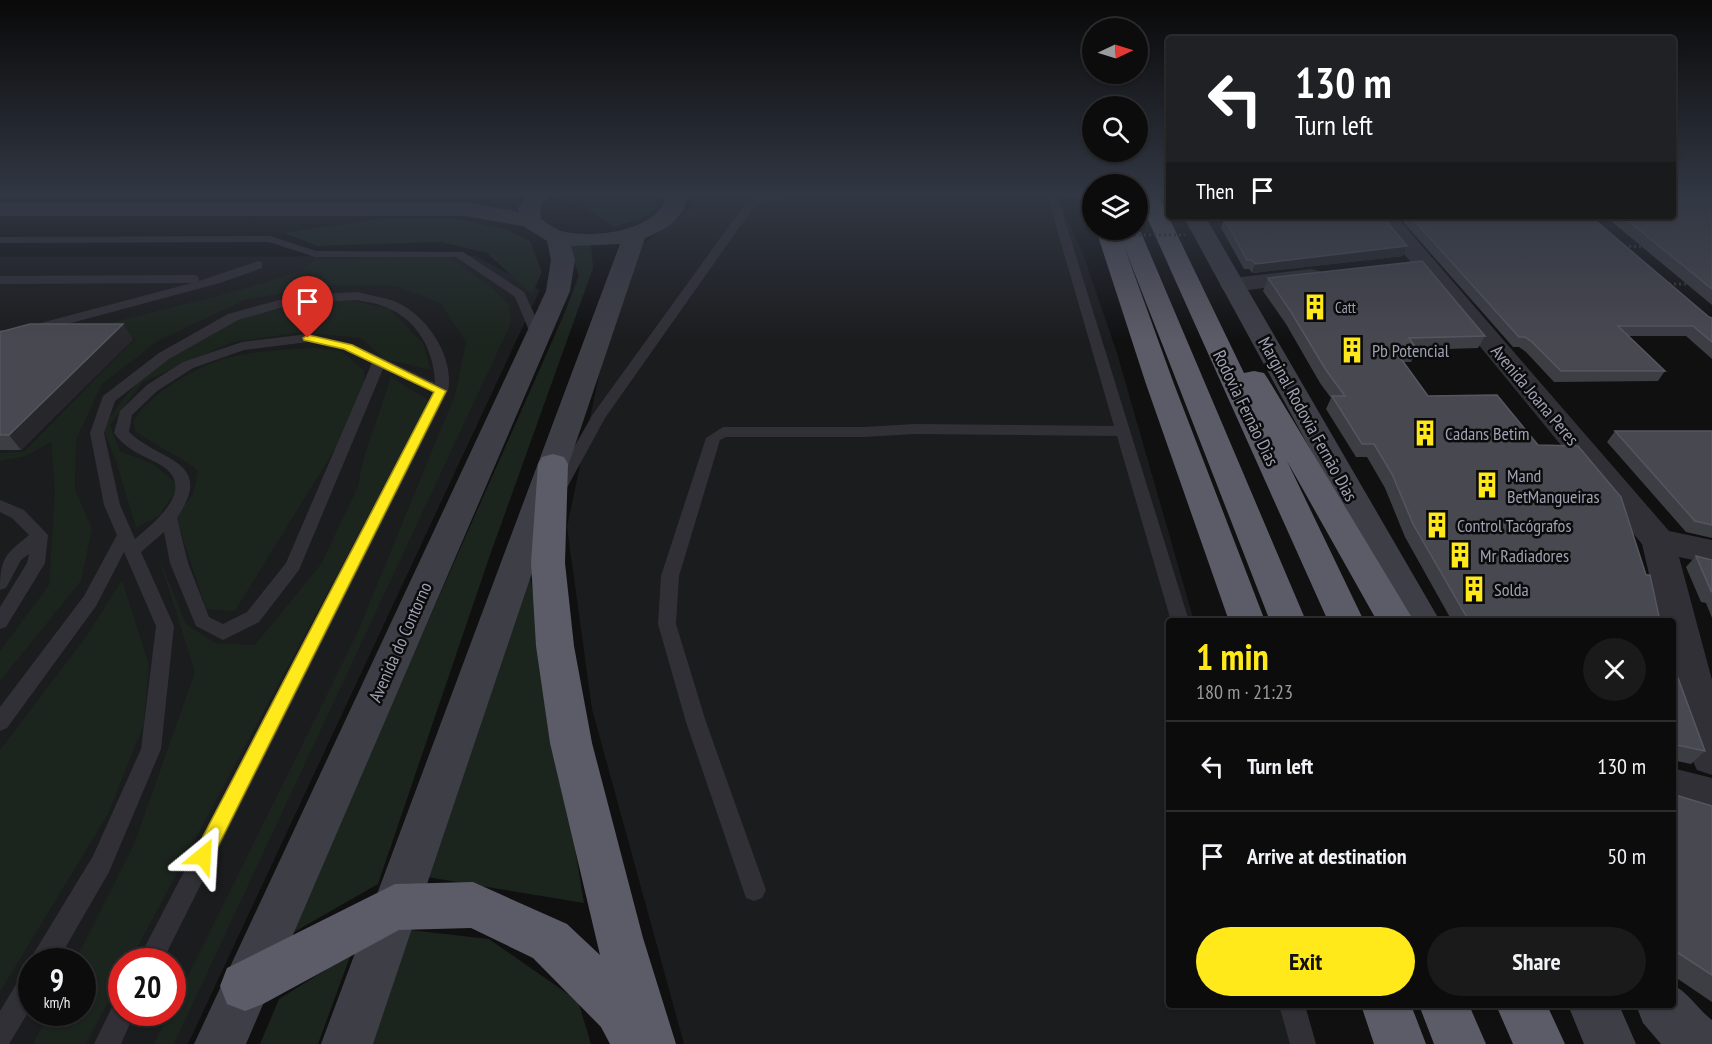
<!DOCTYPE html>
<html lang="en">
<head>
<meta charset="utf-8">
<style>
	:root { --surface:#0c0c0d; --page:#1a1a1b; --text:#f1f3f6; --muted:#9a9b9d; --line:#2c2c2e; --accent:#ffe91a }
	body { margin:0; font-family:"PT Sans Narrow",sans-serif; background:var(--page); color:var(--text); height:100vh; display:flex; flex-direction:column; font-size:22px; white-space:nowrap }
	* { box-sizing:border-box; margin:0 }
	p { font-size:20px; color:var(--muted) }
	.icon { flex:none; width:33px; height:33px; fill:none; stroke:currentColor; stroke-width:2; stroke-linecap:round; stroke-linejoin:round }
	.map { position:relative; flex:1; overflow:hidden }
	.drawer { position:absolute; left:1166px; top:618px; width:510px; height:390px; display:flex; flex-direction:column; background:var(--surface); border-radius:6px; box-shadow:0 2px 4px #0004,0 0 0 2px var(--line) }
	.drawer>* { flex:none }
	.banner { position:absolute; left:1166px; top:36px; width:510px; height:183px; border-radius:6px; box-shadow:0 2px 4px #0004,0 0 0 2px var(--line); background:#202124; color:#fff; overflow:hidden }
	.needle { width:39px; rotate:86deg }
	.controls { position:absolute; left:1082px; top:18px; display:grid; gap:12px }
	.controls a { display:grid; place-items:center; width:66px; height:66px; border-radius:50%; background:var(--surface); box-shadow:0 2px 4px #0004,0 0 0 2px var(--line); font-size:30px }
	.speed { position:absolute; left:18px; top:948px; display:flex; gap:12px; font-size:30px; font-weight:700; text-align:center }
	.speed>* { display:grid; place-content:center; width:78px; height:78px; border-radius:50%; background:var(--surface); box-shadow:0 2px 4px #0004,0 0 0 2px var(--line); line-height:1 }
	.speed small { font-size:15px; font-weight:400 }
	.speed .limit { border:9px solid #d22; background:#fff; color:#111 }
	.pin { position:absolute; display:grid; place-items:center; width:51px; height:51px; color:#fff; margin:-62px -26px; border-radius:50% 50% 50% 0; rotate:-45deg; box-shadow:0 0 6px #0007 }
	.pin .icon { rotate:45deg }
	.me { position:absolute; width:66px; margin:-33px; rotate:27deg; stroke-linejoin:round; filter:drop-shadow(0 0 4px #0008) }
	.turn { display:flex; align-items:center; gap:21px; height:126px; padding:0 30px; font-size:27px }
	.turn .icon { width:78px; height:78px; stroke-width:2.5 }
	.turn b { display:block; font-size:42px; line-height:51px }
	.then { display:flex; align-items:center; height:57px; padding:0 30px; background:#0003; gap:12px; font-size:22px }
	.round { display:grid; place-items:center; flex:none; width:63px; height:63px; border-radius:32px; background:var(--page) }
	.headline { display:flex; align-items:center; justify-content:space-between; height:102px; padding:0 30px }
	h1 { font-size:36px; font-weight:800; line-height:45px; color:var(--accent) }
	.action { display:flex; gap:12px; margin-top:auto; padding:12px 30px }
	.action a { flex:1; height:69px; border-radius:36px; background:var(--accent); color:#111; font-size:24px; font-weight:800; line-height:69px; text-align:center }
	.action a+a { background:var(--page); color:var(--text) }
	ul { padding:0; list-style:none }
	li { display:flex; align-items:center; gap:18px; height:90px; padding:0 30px; border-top:2px solid var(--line) }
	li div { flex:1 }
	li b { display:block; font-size:22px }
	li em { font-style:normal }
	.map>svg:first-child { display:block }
	.built { fill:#1b1c1e; fill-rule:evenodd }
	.green { fill:#1c241e }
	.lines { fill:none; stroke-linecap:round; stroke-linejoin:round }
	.path { stroke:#36373e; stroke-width:3; stroke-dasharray:2 3; stroke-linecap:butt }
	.lane { fill:#313037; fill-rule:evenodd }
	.street { fill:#313037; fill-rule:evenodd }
	.secondary { fill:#3e3e47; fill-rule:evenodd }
	.highway { fill:#5c5c68; fill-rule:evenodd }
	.path-bridge { stroke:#36373e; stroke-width:3; stroke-dasharray:2 3; stroke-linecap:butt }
	.wall { fill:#3d3d44 }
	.shaded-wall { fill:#27272b }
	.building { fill:#484850; stroke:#565660; stroke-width:1.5 }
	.route { fill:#ffe91a; stroke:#a69711; stroke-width:1.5 }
	.labels { text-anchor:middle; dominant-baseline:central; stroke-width:5; stroke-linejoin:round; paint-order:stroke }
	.far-poi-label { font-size:15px; fill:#9fa1b4; stroke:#0b0b0c; text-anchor:start }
	.poi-label { font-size:18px; fill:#9fa1b4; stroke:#0b0b0c; text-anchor:start }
	.street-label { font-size:18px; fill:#9fa1b4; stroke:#0b0b0c }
</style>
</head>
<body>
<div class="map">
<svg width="1712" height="1044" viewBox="0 0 1712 1044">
	<rect width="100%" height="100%" fill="#101011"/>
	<path class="built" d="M694,195H1057L1083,254L1117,353L1194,621H1168V1005H1304L1316,1044H684L592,709L567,527L602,361L637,248L689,211Z
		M475,256L540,290L188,1044H0V257ZM32,962H82V1012H32ZM122,962H172V1012H122Z"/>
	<path class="green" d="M555,195H656V208L646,216L615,227L590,211Z
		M449,218L503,228L530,241L542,272L532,295L487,253L440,242L317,246L284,233L379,219Z
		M591,245L593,268L489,558L378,884L289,935L565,312L579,275L568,246Z
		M447,257L491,287L509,304L511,323L174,1044H154L169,1013L172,1012L173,1006L355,638L455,395L466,342L440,303L396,286L326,285L244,300L158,341L102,384L76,440L75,489L92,529L81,581L0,681V651L49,585L55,493L51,442L26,456L0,461V453L24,452L135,338L53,337L221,295L303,271L315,259Z
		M347,299L389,309L423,343L431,370L384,359L361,338L302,332L233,342L143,382L110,425L120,451L155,465L179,486L160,515L136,528L117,464L103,428C131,384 153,365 198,339C207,334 216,326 226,323C264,309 307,305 347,299Z
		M314,348L341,351L364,370V386L351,423L235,611L206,609L176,517L193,494L198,470C178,455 155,446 135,431L133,420C152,393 197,365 230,357C257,351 286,349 314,348Z
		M391,377L430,401L130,961L122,962L121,977L86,1044H33L49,1013L82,1012V962L75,961L134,844L195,672L157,552L186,624L215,643L255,645L321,564L358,486L363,460Z
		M529,569L584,903L421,876Z
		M122,580L149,665L144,724L108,814L0,992V750L85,638Z
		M401,929L489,939L578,1001L591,1044H362Z
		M351,954L318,1044H260L279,999Z"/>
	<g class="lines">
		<path class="path" d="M1080,195L1090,220
			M1084,195L1092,217
			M1624,246L1647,247
			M1669,284H1689"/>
		<path class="lane" d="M771,195H797L764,203L753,208L605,418L563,495H551L549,491L593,414L745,204L757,198Z
			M1047,195H1057L1189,621H1171L1117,436L915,434L864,437H726L720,440L679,576L676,624L706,722L766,890L762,898L754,901L746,898L686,722L658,624L661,576L706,438L723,427H864L915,424L1114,426Z
			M270,236L316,251L463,252L524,292L545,337L538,341L533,340L515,297L456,257H315L269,242L0,243V237Z
			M258,261L262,262V268L220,283L19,337L0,338V330H14L192,283L0,284V276L194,275L198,276L199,281Z
			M357,292C369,295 382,297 394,301C426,314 455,356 448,391L162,962H137L433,392L383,369L299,570L259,622L223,640L196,626L170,563L164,532L141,552L174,626L161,749L109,872L57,962H32V964L31,962L34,953L93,856L141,749L156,626L124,552L96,606L7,728L0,731V707L84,596L117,535L104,505L90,433L103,396L159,353L228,314L279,300L319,294ZM357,300C366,302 377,303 385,307C417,319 434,350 435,383L353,344L308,334L242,342L183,362L147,385L120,411L114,433C125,449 142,455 159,464C199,487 156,521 135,539L120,505L104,433L115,401L169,359L238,320L280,308L319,302ZM308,342L344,350L372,363L286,563L247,612L223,624L209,617L188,563L177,518C216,460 160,462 129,432L132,415L157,391L193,368L244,350Z
			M0,500L24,510L48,535L45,563L6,627L0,629V607L27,563L29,554L21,560L6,588L0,590C0,557 6,554 29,535L12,518L0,512Z
			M32,970V1006L9,1044H0V1011L23,973Z
			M122,1000V1012H135L121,1044H94L114,1003Z
			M1279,1005H1305L1316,1044H1290Z"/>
		<path class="street" d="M1373,216H1396L1669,531L1712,540V564L1679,557L1712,680V775L1697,770L1691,757L1672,676V621H1660L1642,544Z
			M1311,269L1320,271L1323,276L1320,281L1232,292L1223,290L1220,285L1223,280L1232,278Z
			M1672,768L1712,778V816L1672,806Z"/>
		<path class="secondary" d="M528,195H549L540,208L541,219C547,223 554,228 561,231C590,239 656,232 665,199L664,195H685L687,199C681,221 665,230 645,238L373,1044H321L620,244L571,246L575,260L570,291L246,1044H194L546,291L551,260L547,241L523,226L465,216H0V202H465L518,212V208Z
			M1183,216H1205L1440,621H1404Z
			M1672,985C1688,991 1698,1010 1712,1020V1044H1661L1643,1023L1636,1005H1672Z
			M1568,1005H1619L1636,1044H1584Z"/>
		<path class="highway" d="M1137,195H1158L1244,373L1254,371L1264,373L1268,379L1414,621H1377L1287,461L1364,621H1328Z
			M1137,225L1140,230L1306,621H1270L1124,246L1174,384L1265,621H1229L1146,384L1096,230H1137Z
			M553,454L564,457L568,464L565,563L574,646L592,743L643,938L676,1044H610L601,1027L533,958L471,928L399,930L263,1004L245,1011L227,1004L220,986L227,968L395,884L473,882L567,924L600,955L550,743L536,646L531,563L538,464L542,457Z
			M1361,1005H1411L1426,1044H1374Z
			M1419,1005H1469L1486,1044H1434Z
			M1496,1005H1547L1565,1044H1513Z"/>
		<path class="path-bridge" d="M1099,235H1185"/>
	</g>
	<path class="wall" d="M1712,195V305L1605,216H1672Z
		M1223,216H1382L1403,256L1252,273L1249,269H1244L1221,228L1224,218H1225Z
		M1398,216H1590L1709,317L1712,318V359L1686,336H1628L1665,371L1658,381L1554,382L1526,352L1519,347H1513Z
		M1268,278L1485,336L1478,348L1417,350L1411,362H1404L1428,396L1660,621H1452L1405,537L1385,488L1367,457H1356L1326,409L1331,398L1320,383L1286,324L1263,291Z
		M0,332L133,339L21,450H0Z
		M1615,431H1712V538L1686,532L1607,442Z
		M1696,556L1712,560V618L1706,603L1701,602L1686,567Z
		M1672,677L1705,751L1691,764L1672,760Z
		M1672,794L1712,806V1002L1672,975Z"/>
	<path class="shaded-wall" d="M1407,246L1403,256L1252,273L1255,264Z
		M123,324L133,339L21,450L9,435Z"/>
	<path class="building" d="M1672,195H1712V289L1622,216H1672Z
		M1233,216H1382L1407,246L1255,264L1252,260H1247L1224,218H1235Z
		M1410,216H1590L1709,317L1712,318V342L1693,326H1618L1665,371H1561L1532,342L1525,337H1519Z
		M1422,261L1485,336L1409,338L1417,349H1394L1428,396L1497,395L1538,445L1578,446L1621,497L1646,575H1650L1660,621H1469L1413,524L1392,474L1374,444H1362L1332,396H1345L1326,370L1291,312L1268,278Z
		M30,324H123L9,435H0V332Z
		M1615,431H1712V525L1695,521Z
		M1696,556L1712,560V592L1711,591Z
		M1672,677L1678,678L1705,751L1672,744Z
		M1672,794L1712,806V975L1672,949Z"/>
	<linearGradient id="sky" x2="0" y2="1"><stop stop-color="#090909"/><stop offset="0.57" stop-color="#313743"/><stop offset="1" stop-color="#313743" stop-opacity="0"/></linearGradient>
	<rect width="1712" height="341" fill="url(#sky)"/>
	<path class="route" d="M308,335L352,345L446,391L210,862L203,865L196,862L194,856L196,850L434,392L344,349L304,340L303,338Z"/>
	<defs>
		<g id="building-bare" transform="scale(2.07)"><path d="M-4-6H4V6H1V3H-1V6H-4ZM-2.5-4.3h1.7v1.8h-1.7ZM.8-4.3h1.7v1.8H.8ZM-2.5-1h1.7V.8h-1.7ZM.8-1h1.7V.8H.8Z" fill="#ffe91a" stroke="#0b0b0c" stroke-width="2.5" paint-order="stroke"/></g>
	</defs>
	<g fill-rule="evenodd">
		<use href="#building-bare" x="1315" y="307"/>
		<use href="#building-bare" x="1352" y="350"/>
		<use href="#building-bare" x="1425" y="433"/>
		<use href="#building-bare" x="1487" y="485"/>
		<use href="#building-bare" x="1437" y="525"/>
		<use href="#building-bare" x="1460" y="555"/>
		<use href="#building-bare" x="1474" y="589"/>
	</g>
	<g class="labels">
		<g class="far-poi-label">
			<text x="1335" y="307">Catt</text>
		</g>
		<g class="poi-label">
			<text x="1372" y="350">Pb Potencial</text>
			<text x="1445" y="433">Cadans Betim</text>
			<text x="1507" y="475">Mand<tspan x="1507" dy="21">BetMangueiras</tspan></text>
			<text x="1457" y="525">Control Tacógrafos</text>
			<text x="1480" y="555">Mr Radiadores</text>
			<text x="1494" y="589">Solda</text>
		</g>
		<g class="street-label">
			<text transform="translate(1535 395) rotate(50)">Avenida Joana Peres</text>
			<text transform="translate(1246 408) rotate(64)">Rodovia Fernão Dias</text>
			<text transform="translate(1308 419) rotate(61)">Marginal Rodovia Fernão Dias</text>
			<text transform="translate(400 642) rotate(-66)">Avenida do Contorno</text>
		</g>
	</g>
</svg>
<div class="controls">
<a><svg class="needle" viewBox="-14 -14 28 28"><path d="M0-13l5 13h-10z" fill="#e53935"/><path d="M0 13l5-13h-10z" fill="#9a9b9d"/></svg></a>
<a><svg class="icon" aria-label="search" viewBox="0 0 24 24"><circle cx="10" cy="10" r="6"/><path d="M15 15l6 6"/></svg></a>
<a><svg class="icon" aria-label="layers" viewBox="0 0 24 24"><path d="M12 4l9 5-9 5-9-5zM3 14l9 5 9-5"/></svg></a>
</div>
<div class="speed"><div>9<small>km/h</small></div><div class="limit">20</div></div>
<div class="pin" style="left:308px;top:338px;background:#d93025"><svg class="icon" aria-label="arrive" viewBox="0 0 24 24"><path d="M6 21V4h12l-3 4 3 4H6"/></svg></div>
<svg class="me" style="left:203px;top:856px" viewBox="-20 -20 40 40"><path d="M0-17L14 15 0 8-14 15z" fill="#ffe91a" stroke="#fff" stroke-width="4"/></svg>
<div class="banner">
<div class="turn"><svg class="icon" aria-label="left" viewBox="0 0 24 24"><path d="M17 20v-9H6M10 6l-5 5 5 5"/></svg><div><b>130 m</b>Turn left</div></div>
<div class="then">Then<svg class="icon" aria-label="arrive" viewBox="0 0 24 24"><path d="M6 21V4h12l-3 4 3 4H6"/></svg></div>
</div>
<section class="drawer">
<div class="headline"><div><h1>1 min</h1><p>180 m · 21:23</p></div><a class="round"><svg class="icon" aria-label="close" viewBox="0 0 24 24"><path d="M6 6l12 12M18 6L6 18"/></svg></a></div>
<ul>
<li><svg class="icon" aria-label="left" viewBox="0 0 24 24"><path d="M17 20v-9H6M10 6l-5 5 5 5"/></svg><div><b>Turn left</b></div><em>130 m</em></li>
<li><svg class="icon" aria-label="arrive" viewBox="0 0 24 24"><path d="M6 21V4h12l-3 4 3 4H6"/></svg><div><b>Arrive at destination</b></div><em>50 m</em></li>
</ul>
<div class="action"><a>Exit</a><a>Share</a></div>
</section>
</div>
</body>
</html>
